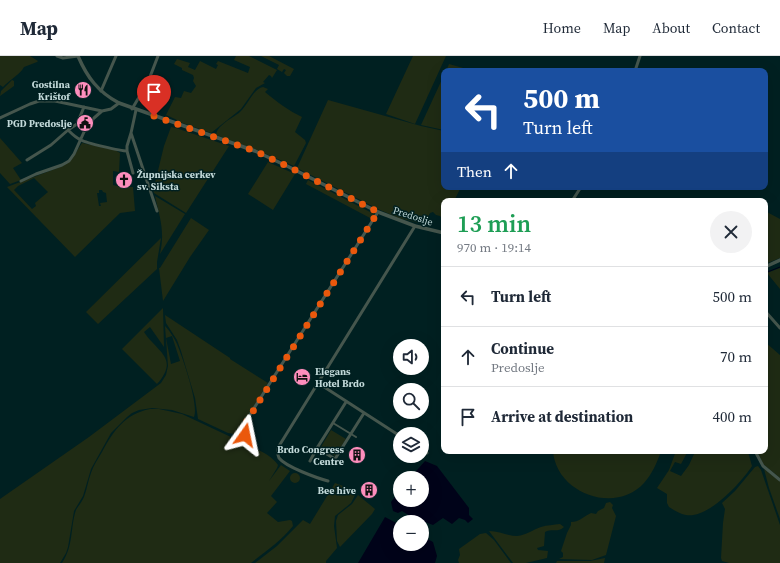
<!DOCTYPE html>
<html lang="en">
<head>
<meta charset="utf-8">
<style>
	:root { --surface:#fff; --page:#f2f2f3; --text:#1f2937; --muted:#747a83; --line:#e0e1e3 }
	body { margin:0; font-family:"Source Serif 4",serif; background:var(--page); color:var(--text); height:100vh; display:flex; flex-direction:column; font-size:15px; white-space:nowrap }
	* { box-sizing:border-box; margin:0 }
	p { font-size:13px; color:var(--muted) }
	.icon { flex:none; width:22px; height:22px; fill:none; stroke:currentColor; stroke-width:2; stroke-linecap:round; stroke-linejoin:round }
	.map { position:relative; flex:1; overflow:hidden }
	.drawer { position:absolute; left:441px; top:142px; width:327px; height:256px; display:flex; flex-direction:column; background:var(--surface); border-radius:8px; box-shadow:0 4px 16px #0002 }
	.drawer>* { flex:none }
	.banner { position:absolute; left:441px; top:12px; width:327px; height:122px; border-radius:8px; box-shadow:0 4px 16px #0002; background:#1a4fa0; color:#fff; overflow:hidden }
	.tools { position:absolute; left:393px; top:283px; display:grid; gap:8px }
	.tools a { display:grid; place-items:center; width:36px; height:36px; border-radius:50%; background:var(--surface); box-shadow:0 4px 16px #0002; font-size:20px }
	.pin { position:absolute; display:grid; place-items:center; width:34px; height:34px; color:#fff; margin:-41px -17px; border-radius:50% 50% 50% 0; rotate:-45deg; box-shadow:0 0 4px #0007 }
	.pin .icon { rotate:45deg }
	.me { position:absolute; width:44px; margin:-22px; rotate:12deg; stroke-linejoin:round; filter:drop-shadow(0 0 3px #0008) }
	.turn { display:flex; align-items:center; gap:14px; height:84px; padding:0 16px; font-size:18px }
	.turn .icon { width:52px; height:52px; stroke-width:2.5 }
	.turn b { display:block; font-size:28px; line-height:34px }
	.then { display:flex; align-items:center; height:38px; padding:0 16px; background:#0003; gap:8px; font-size:15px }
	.round { display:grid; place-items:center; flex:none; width:42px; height:42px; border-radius:21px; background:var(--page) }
	.summary { display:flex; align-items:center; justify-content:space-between; height:68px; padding:0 16px }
	h1 { font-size:24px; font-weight:600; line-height:30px; color:#1e9e55 }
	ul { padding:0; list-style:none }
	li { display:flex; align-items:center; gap:12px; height:60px; padding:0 16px; border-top:1px solid var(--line) }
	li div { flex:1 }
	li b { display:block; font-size:15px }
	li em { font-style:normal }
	header { display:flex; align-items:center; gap:24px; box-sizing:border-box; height:56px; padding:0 20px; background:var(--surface); border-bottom:1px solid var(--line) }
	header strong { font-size:19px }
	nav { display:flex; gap:22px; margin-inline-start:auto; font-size:14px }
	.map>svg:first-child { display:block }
	.green { fill:#1f2b14; fill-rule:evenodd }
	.water { fill:#000319 }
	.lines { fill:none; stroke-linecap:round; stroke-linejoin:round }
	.stream { stroke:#000319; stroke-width:1 }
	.pedestrian { stroke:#45564d; stroke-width:2 }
	.minor { stroke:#45564d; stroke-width:3 }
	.tertiary { stroke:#45564d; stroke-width:3.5 }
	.route { stroke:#ea580c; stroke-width:7; stroke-dasharray:0 12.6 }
	.labels { text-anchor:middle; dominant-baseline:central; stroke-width:3; stroke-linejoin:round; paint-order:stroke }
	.poi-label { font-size:10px; font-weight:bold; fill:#c2d9d9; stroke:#002021; text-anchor:end }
	.street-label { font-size:10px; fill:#c2d9d9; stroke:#002021 }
</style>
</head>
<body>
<header>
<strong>Map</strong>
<nav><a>Home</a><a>Map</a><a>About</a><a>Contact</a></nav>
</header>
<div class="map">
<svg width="780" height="507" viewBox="0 0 780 507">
	<rect width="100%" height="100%" fill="#002021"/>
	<path class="green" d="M0,0H30L38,5L37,6L24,11C21,18 9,24 3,31L0,29Z
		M236,0H249L277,14L272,22L271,20L269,19L263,26L265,27L256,32L241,53L211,77L180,66L175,63L166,59L175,41L181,42L184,35L191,37L196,30L193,25L194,22L193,19L182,14V12L174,8L177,3L190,7L188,11L195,14L200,5L216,13L218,9L216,8L218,5L248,17L250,11L234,4Z
		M261,0H269L294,13L290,20H287L284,17L286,14L284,13L282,16L277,13L279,9Z
		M413,0H446L415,68L386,58Z
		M449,8L474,15H446Z
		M444,19V74L421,69Z
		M12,24L14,25V30L0,40L1,35Z
		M263,31L268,33L265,36C277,46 289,55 302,61L295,76L305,84L306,87L294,110L259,95L216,79C217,69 233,62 240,56C248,49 253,33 263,31Z
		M328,44L421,70L444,75V131H461L454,145H444V165L440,160L436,159L433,156L430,157L427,163V169L399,162L380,154L297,112Z
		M171,71L176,72L229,90L186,157L154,137L152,132L154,131L164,90Z
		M0,82L22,107L13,112L21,124L10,128L0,117Z
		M82,87L115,94L120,97L119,116L113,115V129L122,131H133L135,155L120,157L75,201L7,131L63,110L75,98ZM34,122L48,136L35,147L36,150L32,153L14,134L18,130ZM99,134H102L103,136L106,137L107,146L100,147L101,150H99L97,137H99Z
		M268,106L295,118L273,154L248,138Z
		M308,124L374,158L372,163L306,128Z
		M155,140L185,158L160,198C165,175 160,162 155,140Z
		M765,155L780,163V202L765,208Z
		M191,162L209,174L190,201L163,245L159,212H160Z
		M161,182L157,206V213L98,268L86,256Z
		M780,212V233L767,217Z
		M163,252L164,291L150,271L144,276C157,296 180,302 157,328L122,293Z
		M165,259L230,302V303L268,327L246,363L234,378L228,377L198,363L195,342L181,295L177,284L166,267Z
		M165,270C170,275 174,282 177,288C183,303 199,348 194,361L172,354L152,352L139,354L132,357L127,361L111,377L91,413L83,440L74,455L68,491L66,497L60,507H0V443L89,381L161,327L166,319L168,310ZM172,280L180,305L171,308L166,282Z
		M765,286L780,299V422L763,408L757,395H765Z
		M150,353H159L182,358L233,382C238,387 242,388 248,390C258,393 272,400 278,409L277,412L269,425L281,409L290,415L271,440L269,438L277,446L267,457L278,466L290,464L292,465L293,470C281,485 266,495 251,507H62C74,489 70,472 76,454C78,450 82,446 84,441C87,433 88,425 91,417C93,410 98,403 102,396C114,374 125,358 150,353Z
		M331,374L346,383L335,400L321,391Z
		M553,395H661C657,407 652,418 644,427C615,459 556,437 553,395Z
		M676,395H688L681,408L675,406L670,415L681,420L689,409L695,396L693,395H751L748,396L752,410C741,427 708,463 686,459C680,458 674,454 669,451L667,447V438L657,432L669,414Z
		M758,410L761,414L780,469V507H729L722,505L721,502L723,467L725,453L722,447L735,435L755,411Z
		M764,413L780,425V463L769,432Z
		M290 422a5 5 0 1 1 10 0a5 5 0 1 1-10 0Z
		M335,427L354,434L355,439L351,447L335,460L334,470L337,492L326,505V507H255L277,490L303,464L310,468Z
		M358,439L375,453L372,458L340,491L337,485L336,465L338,459L352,448Z
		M610,446L613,449L612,452L616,460L606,499L592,504L559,503L563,501V497L561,495L567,477L571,469V466C579,466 583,461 591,457L596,458L598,455L604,452L606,447Z
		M560,468L564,471C558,477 552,472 545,476L544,490L537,492L538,494L548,495L547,502L526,507H513L489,475C499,475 508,480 517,480C527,479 532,474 541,471C547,469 554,469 560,468Z
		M486,477L494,484L511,507H459L458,504L460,499L459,493L480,478Z
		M605,502L604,507H556L557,505H590Z"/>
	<path class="water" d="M425,405L437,410L469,452V459L473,463L468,467L465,464L459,462L452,468L443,462L433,469L425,466L423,468L422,466L410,463V460L402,455L398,457L393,455L391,446L400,434V444H422V422H410Z
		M385,461L400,469V488H422V480L433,486L437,500L435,507H358Z"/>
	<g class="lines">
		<path class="stream" d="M765,217L780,211"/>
		<path class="pedestrian" d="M333,367L356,381"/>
		<path class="minor" d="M57,0L63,2L78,0
			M635,15L640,0
			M101,35L116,0
			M132,53L148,26L158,0
			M136,54L131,77L157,155
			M0,62L30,48L39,45H55L102,55L111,53L119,47
			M68,74L77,68L84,51
			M127,95L133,117
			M27,104L51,89L68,74C72,78 76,82 81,84C86,87 121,95 127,95V90L131,77
			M21,125L36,118L62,109L69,105L74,98L84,76L94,62L102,55
			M572,145L581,131
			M765,255L780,272
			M318,327L400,380
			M346,346L317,392L335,403L364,357
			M239,376L378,156
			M237 380a4 4 0 1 1 8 0a4 4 0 1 1-8 0Z
			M422,394L427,397
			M755,395L763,410L780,424
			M310,405L317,392
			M328,425C317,422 286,411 279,402C277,397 277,394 279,390L415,170"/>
		<path class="tertiary" d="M78,0C87,21 98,36 119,47L255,95L289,111L378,156L415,170L444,177
			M765,211L780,204"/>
	</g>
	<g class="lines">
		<path class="route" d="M154,60L255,95L289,111L378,156L245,368L244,377L245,379"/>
	</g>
	<defs>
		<g id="restaurant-disc" transform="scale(0.9)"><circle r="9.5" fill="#fe8ebd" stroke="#002021"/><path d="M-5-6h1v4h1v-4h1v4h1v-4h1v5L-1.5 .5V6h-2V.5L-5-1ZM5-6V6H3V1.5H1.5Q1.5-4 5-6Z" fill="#111"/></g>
		<g id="civic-disc" transform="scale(0.9)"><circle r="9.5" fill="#fe8ebd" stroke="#002021"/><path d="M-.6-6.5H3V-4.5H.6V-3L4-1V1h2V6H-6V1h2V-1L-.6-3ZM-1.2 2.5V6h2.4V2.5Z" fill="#111"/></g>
		<g id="church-disc" transform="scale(0.9)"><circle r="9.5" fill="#fe8ebd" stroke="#002021"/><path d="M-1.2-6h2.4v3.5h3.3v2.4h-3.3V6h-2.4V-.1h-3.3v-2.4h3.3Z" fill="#111"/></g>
		<g id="hotel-disc" transform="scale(0.9)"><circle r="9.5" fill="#fe8ebd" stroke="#002021"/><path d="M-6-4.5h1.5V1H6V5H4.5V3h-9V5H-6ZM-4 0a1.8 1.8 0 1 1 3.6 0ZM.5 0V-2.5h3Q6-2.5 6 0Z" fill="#111"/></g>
		<g id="building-disc" transform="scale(0.9)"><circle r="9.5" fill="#fe8ebd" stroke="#002021"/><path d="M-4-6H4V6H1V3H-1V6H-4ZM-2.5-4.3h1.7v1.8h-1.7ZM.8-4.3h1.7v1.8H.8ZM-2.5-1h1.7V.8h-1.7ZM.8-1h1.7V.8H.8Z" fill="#111"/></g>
	</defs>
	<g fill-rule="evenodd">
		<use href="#restaurant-disc" x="83" y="34"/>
		<use href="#civic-disc" x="85" y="67"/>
		<use href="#church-disc" x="124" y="124"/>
		<use href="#hotel-disc" x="302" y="321"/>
		<use href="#building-disc" x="357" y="399"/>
		<use href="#building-disc" x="369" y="434"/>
	</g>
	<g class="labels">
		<g class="poi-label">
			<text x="70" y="28">Gostilna<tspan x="70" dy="12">Krištof</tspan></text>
			<text x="72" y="67">PGD Predoslje</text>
			<text x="137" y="118" text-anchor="start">Župnijska cerkev<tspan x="137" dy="12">sv. Siksta</tspan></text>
			<text x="315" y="315" text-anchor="start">Elegans<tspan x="315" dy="12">Hotel Brdo</tspan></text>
			<text x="344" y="393">Brdo Congress<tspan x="344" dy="12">Centre</tspan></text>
			<text x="356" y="434">Bee hive</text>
		</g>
		<g class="street-label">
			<text transform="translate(413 160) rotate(18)">Predoslje</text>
		</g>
	</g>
</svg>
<div class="tools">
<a><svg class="icon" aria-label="sound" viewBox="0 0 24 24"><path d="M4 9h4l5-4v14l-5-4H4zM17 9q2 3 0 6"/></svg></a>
<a><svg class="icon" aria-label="search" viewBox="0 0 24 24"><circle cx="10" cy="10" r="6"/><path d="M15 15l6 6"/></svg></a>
<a><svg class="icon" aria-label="layers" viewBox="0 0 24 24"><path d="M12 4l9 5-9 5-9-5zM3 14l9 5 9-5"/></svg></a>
<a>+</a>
<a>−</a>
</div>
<div class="pin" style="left:154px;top:60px;background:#d93025"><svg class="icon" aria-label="arrive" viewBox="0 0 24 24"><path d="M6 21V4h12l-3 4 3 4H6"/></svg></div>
<svg class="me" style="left:245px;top:379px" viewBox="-20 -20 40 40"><path d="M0-17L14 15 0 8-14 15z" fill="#ea580c" stroke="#fff" stroke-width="4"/></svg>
<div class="banner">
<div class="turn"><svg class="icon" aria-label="left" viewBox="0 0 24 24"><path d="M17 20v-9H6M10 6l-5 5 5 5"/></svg><div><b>500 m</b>Turn left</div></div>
<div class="then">Then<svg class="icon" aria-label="ahead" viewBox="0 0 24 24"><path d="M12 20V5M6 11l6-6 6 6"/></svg></div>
</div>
<section class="drawer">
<div class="summary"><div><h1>13 min</h1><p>970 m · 19:14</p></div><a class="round"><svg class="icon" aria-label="close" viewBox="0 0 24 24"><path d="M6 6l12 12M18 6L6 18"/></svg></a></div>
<ul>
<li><svg class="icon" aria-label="left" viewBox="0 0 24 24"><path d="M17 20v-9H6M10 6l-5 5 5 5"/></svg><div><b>Turn left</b></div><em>500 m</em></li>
<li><svg class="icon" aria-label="ahead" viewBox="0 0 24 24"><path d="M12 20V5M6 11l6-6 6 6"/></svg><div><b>Continue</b><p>Predoslje</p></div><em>70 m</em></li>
<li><svg class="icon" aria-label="arrive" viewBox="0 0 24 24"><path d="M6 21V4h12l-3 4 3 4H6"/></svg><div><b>Arrive at destination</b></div><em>400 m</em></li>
</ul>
</section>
</div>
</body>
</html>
